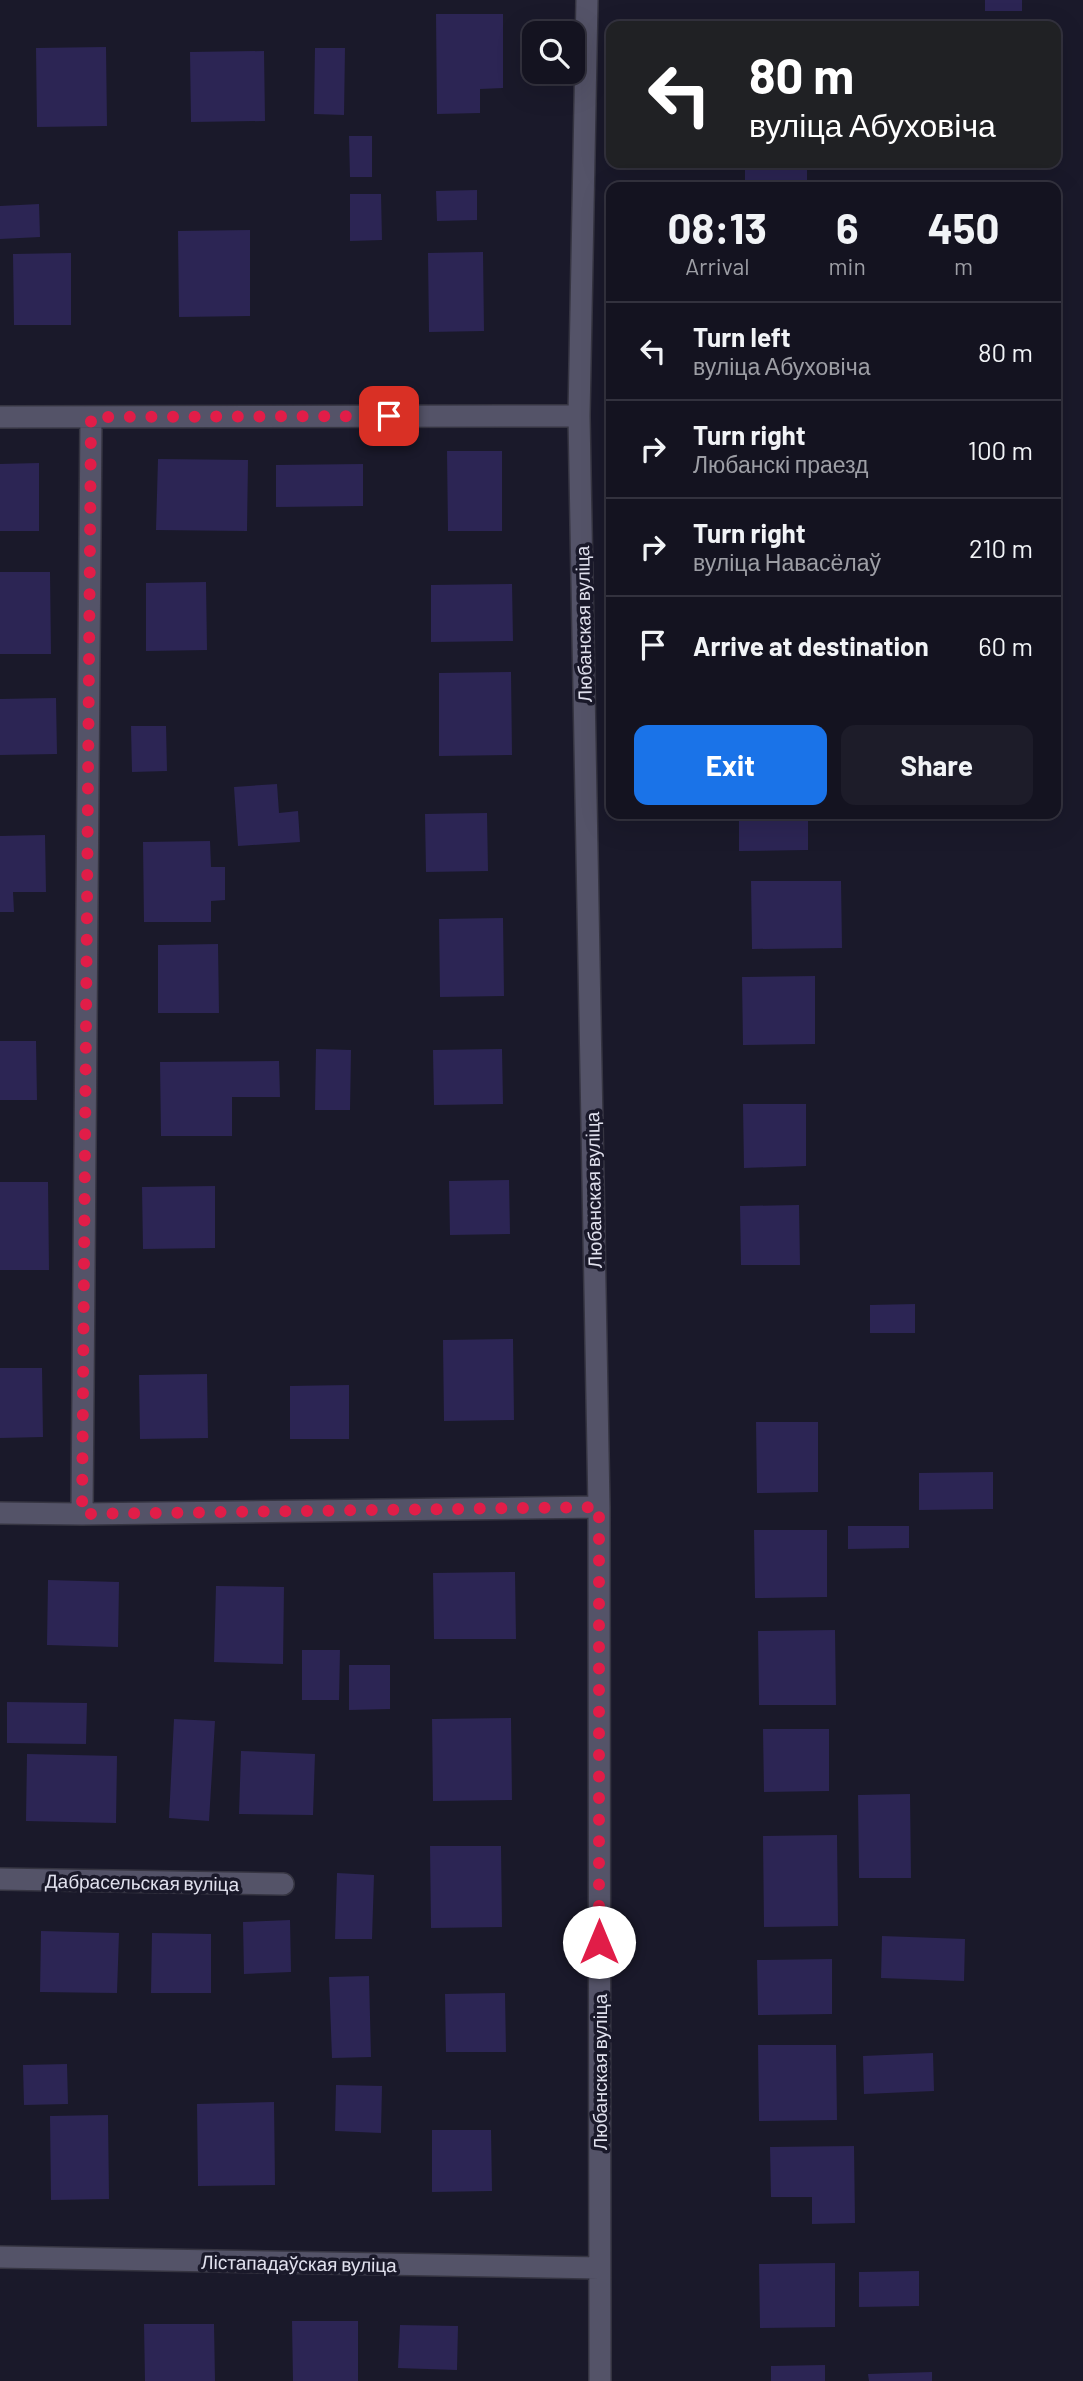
<!DOCTYPE html>
<html lang="en">
<head>
<meta charset="utf-8">
<style>
	:root { --surface:#141320; --page:#1d1c29; --text:#f1f3f6; --muted:#9d9ea5; --line:#33323e; --accent:#1a73e8 }
	body { margin:0; font-family:Barlow,sans-serif; background:var(--page); color:var(--text); height:100vh; display:flex; flex-direction:column; font-size:26px; white-space:nowrap }
	* { box-sizing:border-box; margin:0 }
	p { font-size:23px; color:var(--muted) }
	.icon { flex:none; width:38px; height:38px; fill:none; stroke:currentColor; stroke-width:2; stroke-linecap:round; stroke-linejoin:round }
	.map { position:relative; flex:1; overflow:hidden }
	.details { position:absolute; left:606px; top:182px; width:455px; height:637px; display:flex; flex-direction:column; background:var(--surface); border-radius:14px; box-shadow:0 7px 28px #0002,0 0 0 2px var(--line) }
	.details>* { flex:none }
	.hud { position:absolute; left:606px; top:21px; width:455px; height:147px; border-radius:14px; box-shadow:0 7px 28px #0002,0 0 0 2px var(--line); background:#202124; color:#fff; overflow:hidden }
	.tools { position:absolute; left:522px; top:21px; display:grid; gap:14px }
	.tools a { display:grid; place-items:center; width:63px; height:63px; border-radius:14px; background:var(--surface); box-shadow:0 7px 28px #0002,0 0 0 2px var(--line); font-size:35px }
	.pin { position:absolute; display:grid; place-items:center; width:60px; height:60px; color:#fff; margin:-30px; border-radius:14px; box-shadow:0 4px 10px #0006 }
	.me { position:absolute; width:77px; margin:-38px; rotate:0deg; stroke-linejoin:round; filter:drop-shadow(0 0 5px #0008) }
	.turn { display:flex; align-items:center; gap:24px; height:147px; padding:0 28px; font-size:32px }
	.turn .icon { width:91px; height:91px; stroke-width:2.5 }
	.turn b { display:block; font-size:49px; line-height:60px }
	.eta { display:flex; justify-content:space-evenly; align-items:center; height:119px; text-align:center }
	.eta b { font-size:42px; font-weight:700; line-height:49px }
	.cta { display:flex; gap:14px; margin-top:auto; padding:14px 28px }
	.cta a { flex:1; height:80px; border-radius:14px; background:var(--accent); color:#fff; font-size:28px; font-weight:700; line-height:80px; text-align:center }
	.cta a+a { background:var(--page); color:var(--text) }
	ul { padding:0; list-style:none }
	li { display:flex; align-items:center; gap:21px; height:98px; padding:0 28px; border-top:2px solid var(--line) }
	li div { flex:1 }
	li b { display:block; font-size:26px }
	li em { font-style:normal }
	.map>svg:first-child { display:block }
	.building { fill:#2c2554 }
	.lines { fill:none; stroke-linecap:round; stroke-linejoin:round }
	.street-casing { stroke:#363542; stroke-width:24 }
	.street { stroke:#545368; stroke-width:21 }
	.route { stroke:#e11d48; stroke-width:12; stroke-dasharray:0 21.6 }
	.labels { text-anchor:middle; dominant-baseline:central; stroke-width:7; stroke-linejoin:round; paint-order:stroke }
	.street-label { font-size:19px; fill:#e1e1ee; stroke:#1a192a }
</style>
</head>
<body>
<div class="map">
<svg width="1083" height="2381" viewBox="0 0 1083 2381">
	<rect width="100%" height="100%" fill="#1a192a"/>
	<path class="building" d="M985,0H1022V11H985Z
		M436,14H503V88L480,89V113L437,114Z
		M106,47L107,126L37,127L36,48Z
		M315,48H345L344,115L314,114Z
		M264,51L265,121L191,122L190,52Z
		M349,136H372V177H350Z
		M745,163H807V187H745Z
		M477,190V220L437,221L436,191Z
		M350,194H381L382,240L350,241Z
		M39,204L40,237L0,239V206Z
		M250,230V316L179,317L178,231Z
		M483,252L484,331L429,332L428,253Z
		M71,253V325H14L13,254Z
		M447,451H502V531H448Z
		M158,459L248,460L247,531L156,530Z
		M39,463V531H0V464Z
		M363,464V506L276,507V465Z
		M0,572H50L51,654H0Z
		M206,582L207,650L146,651V583Z
		M512,584L513,641L431,642V585Z
		M511,672L512,755L439,756V673Z
		M56,698L57,754L0,755V699Z
		M131,726H166L167,771L132,772Z
		M277,784L279,813L298,811L300,842L238,846L234,787Z
		M487,813L488,871L426,872L425,814Z
		M739,814H808V850L739,851Z
		M45,835L46,892H13L14,912H0V836Z
		M210,841L211,867H225V900L211,901V922H144L143,842Z
		M751,881H841L842,948L752,949Z
		M503,918L504,996L440,997L439,919Z
		M218,944L219,1013H158V945Z
		M815,976V1044L743,1045L742,977Z
		M0,1041H36L37,1100H0Z
		M316,1049L351,1050L350,1110H315Z
		M502,1049L503,1104L434,1105L433,1050Z
		M279,1061L280,1097H232V1136H161L160,1062Z
		M743,1104H806V1166L744,1168Z
		M509,1180L510,1234L450,1235L449,1181Z
		M0,1182H48L49,1270H0Z
		M215,1186V1248L143,1249L142,1187Z
		M799,1205L800,1265H741L740,1206Z
		M915,1304V1333H870V1305Z
		M513,1339L514,1420L444,1421L443,1340Z
		M0,1368H42L43,1437L0,1438Z
		M207,1374L208,1438L140,1439L139,1375Z
		M349,1385V1439H290V1386Z
		M756,1422H818V1492L757,1493Z
		M993,1472V1509L919,1510V1473Z
		M848,1526H909V1548L848,1549Z
		M754,1530H827V1597L755,1598Z
		M515,1572L516,1639H434L433,1573Z
		M48,1580L119,1582L118,1647L47,1645Z
		M216,1586L284,1587L283,1664L214,1662Z
		M835,1630L836,1705H759L758,1631Z
		M302,1650H340L339,1700H302Z
		M349,1665H390V1709L349,1710Z
		M7,1702L87,1703L86,1744L7,1743Z
		M511,1718L512,1800L433,1801L432,1719Z
		M174,1719L215,1721L209,1821L169,1818Z
		M763,1729H829V1791L764,1792Z
		M241,1751L315,1754L313,1815L239,1814Z
		M27,1754L117,1756L116,1823L26,1821Z
		M910,1794L911,1878H859L858,1795Z
		M837,1835L838,1926L764,1927L763,1836Z
		M430,1846H501L502,1927L431,1928Z
		M337,1873L374,1875L372,1939H335Z
		M290,1920L291,1972L244,1974L243,1922Z
		M41,1931L119,1933L117,1993L40,1992Z
		M152,1933L211,1934V1993H151Z
		M882,1936L965,1939L964,1981L881,1978Z
		M832,1959V2014L758,2015L757,1960Z
		M369,1976L371,2057L332,2058L329,1977Z
		M505,1993L506,2052H446L445,1994Z
		M758,2045H836L837,2120L759,2121Z
		M933,2053L934,2091L864,2094L863,2056Z
		M67,2064L68,2104L24,2105L23,2065Z
		M336,2085L382,2086L381,2133L335,2131Z
		M274,2102L275,2185L198,2186L197,2104Z
		M108,2115L109,2199L51,2200L50,2116Z
		M432,2130H491L492,2191L432,2192Z
		M854,2146L855,2223L812,2224V2197H771L770,2147Z
		M835,2263V2327L760,2328L759,2264Z
		M919,2271V2306L859,2307V2272Z
		M292,2321H358V2381H293Z
		M144,2324H214L215,2381H145Z
		M400,2325L458,2326L457,2370L398,2368Z
		M825,2365V2381H771V2366Z
		M932,2372V2381H869L868,2374Z"/>
	<g class="lines">
		<g class="street-casing">
			<path id="street" d="M587,0L579,416L599,1507L600,2381
				M0,417L579,416
				M0,1513L82,1514L599,1507
				M82,1514L91,417
				M0,1879L283,1884
				M0,2257L599,2268"/>
		</g>
		<use href="#street" class="street"/>
	</g>
	<g class="lines">
		<path class="route" d="M389,416L91,417L82,1514L599,1507V1942"/>
	</g>
	<g class="labels">
		<g class="street-label">
			<text transform="translate(583 624) rotate(-91)">Любанская вуліца</text>
			<text transform="translate(593 1190) rotate(-91)">Любанская вуліца</text>
			<text transform="translate(142 1882) rotate(1)">Дабрасельская вуліца</text>
			<text transform="translate(599 2072) rotate(-90)">Любанская вуліца</text>
			<text transform="translate(299 2263) rotate(1)">Лістападаўская вуліца</text>
		</g>
	</g>
</svg>
<div class="tools">
<a><svg class="icon" aria-label="search" viewBox="0 0 24 24"><circle cx="10" cy="10" r="6"/><path d="M15 15l6 6"/></svg></a>
</div>
<div class="pin" style="left:389px;top:416px;background:#d93025"><svg class="icon" aria-label="arrive" viewBox="0 0 24 24"><path d="M6 21V4h12l-3 4 3 4H6"/></svg></div>
<svg class="me" style="left:599px;top:1942px" viewBox="-20 -20 40 40"><circle r="19" fill="#fff"/><path d="M0-13L10 11 0 6-10 11z" fill="#e11d48"/></svg>
<div class="hud">
<div class="turn"><svg class="icon" aria-label="left" viewBox="0 0 24 24"><path d="M17 20v-9H6M10 6l-5 5 5 5"/></svg><div><b>80 m</b>вуліца Абуховіча</div></div>
</div>
<section class="details">
<div class="eta">
<div><b>08:13</b><p>Arrival</p></div>
<div><b>6</b><p>min</p></div>
<div><b>450</b><p>m</p></div>
</div>
<ul>
<li><svg class="icon" aria-label="left" viewBox="0 0 24 24"><path d="M17 20v-9H6M10 6l-5 5 5 5"/></svg><div><b>Turn left</b><p>вуліца Абуховіча</p></div><em>80 m</em></li>
<li><svg class="icon" aria-label="right" viewBox="0 0 24 24"><path d="M7 20v-9h11M14 6l5 5-5 5"/></svg><div><b>Turn right</b><p>Любанскі праезд</p></div><em>100 m</em></li>
<li><svg class="icon" aria-label="right" viewBox="0 0 24 24"><path d="M7 20v-9h11M14 6l5 5-5 5"/></svg><div><b>Turn right</b><p>вуліца Навасёлаў</p></div><em>210 m</em></li>
<li><svg class="icon" aria-label="arrive" viewBox="0 0 24 24"><path d="M6 21V4h12l-3 4 3 4H6"/></svg><div><b>Arrive at destination</b></div><em>60 m</em></li>
</ul>
<div class="cta"><a>Exit</a><a>Share</a></div>
</section>
</div>
</body>
</html>
